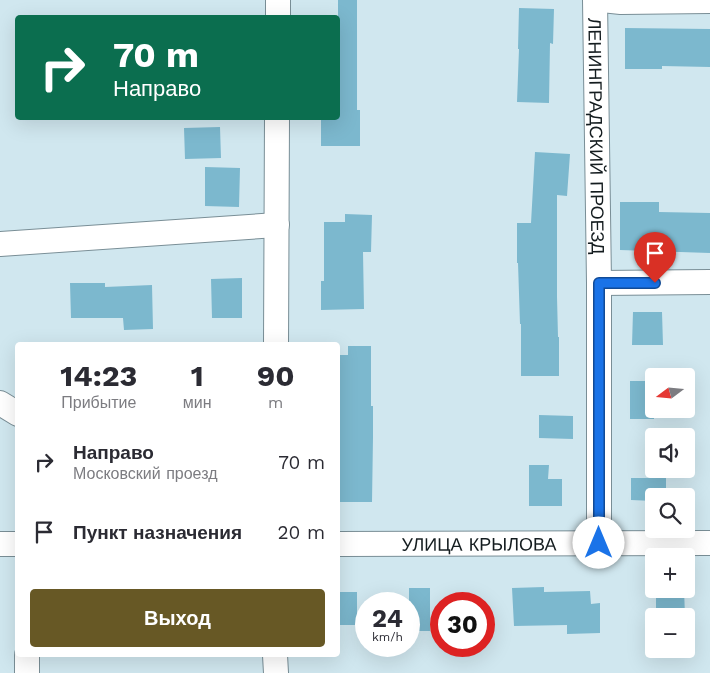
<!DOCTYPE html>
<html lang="ru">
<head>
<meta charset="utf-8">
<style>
	:root { --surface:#fff; --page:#f7f7f7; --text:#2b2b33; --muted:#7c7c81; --accent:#675825 }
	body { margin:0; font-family:"Work Sans",sans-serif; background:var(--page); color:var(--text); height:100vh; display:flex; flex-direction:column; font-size:19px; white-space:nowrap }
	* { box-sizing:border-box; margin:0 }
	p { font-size:16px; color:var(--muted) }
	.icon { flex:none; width:28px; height:28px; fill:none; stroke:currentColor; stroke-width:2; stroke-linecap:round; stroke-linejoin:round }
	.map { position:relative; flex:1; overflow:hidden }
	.sheet { position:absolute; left:15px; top:342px; width:325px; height:315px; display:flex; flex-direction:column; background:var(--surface); border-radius:5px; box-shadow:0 5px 20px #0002 }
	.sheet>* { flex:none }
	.hud { position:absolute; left:15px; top:15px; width:325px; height:105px; border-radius:5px; box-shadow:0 5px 20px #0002; background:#0b6e4f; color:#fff; overflow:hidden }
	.needle { width:32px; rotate:254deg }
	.controls { position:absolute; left:645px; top:368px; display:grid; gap:10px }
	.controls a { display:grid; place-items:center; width:50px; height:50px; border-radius:5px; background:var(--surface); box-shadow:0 5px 20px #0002; font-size:25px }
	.speed { position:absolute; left:355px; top:592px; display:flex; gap:10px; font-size:25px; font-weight:700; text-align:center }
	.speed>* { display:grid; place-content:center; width:65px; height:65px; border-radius:50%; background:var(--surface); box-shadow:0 5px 20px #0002; line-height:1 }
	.speed small { font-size:12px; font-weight:400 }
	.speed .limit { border:8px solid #d22; background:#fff; color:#111 }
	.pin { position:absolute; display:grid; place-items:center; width:42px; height:42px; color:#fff; margin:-51px -21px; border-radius:50% 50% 50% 0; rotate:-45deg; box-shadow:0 0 5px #0007 }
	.pin .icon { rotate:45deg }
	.me { position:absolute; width:55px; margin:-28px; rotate:0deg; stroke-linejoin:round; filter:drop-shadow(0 0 4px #0008) }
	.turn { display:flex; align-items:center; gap:18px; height:105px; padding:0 15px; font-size:22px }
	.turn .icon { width:65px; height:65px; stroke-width:2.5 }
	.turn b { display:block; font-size:35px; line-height:42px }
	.eta { display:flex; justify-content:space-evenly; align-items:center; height:85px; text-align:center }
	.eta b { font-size:30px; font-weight:700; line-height:35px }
	.primary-button { display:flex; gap:10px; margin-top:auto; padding:10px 15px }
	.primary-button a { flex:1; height:58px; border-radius:5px; background:var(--accent); color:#fff; font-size:20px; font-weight:700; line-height:58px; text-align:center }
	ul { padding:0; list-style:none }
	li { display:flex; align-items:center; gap:15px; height:70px; padding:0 15px }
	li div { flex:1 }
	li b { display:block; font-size:19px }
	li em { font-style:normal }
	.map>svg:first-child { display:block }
	.building { fill:#7cb8ce }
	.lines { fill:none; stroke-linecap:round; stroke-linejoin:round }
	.minor-casing { stroke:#798e96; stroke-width:26 }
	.minor { stroke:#fff; stroke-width:24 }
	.route-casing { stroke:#114b97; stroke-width:12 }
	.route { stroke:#1a73e8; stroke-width:9 }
	.labels { text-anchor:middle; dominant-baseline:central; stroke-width:5; stroke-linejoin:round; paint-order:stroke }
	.street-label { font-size:18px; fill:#141c1f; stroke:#d0e7ef }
</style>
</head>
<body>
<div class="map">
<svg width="710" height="673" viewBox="0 0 710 673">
	<rect width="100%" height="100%" fill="#d0e7ef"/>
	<path class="building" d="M338,0H357V110H360V146H321V118H338Z
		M519,8L554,9L553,44L550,43L549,103L517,102L519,49H518Z
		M625,28L710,29V67L662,66V69H625Z
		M220,127L221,158L185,159L184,128Z
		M535,152L570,154L567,196L557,195V297L558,337H559V376H521V324H520L518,263H517V223H531Z
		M205,167L240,168L239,207L205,206Z
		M620,202H659V212L710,213V253L620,250Z
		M345,214L372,215L371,252H363L364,309L321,310V281H324V222H345Z
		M242,278V318H212L211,279Z
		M70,283H105V287L152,285L153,329L124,330L123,318H71Z
		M633,312H662L663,345H632Z
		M348,346H371V406H373V437L372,502H338V355H348Z
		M630,381H654V419H630Z
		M539,415L573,416V439L539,438Z
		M529,465H549L548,479H562V506H529Z
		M631,478H666V496H654V501L631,500Z
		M544,587V592L590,591L591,604L600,603V633L567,634V625L514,626L512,588Z
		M409,588H430V631H409Z
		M656,589H684L685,616H656Z
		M338,592H357V625H338Z"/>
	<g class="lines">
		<g class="minor-casing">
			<g id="minor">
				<path id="s1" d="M595,0L599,283V543"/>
				<path d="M602,0L621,2L710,1"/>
				<path d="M278,18V0"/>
				<path d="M0,244L277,225"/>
				<path d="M599,283L710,282"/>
				<path d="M276,345L277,118"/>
				<path d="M0,403L18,414"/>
				<path d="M0,544H18"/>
				<path id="s2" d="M338,544L710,543"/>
				<path d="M275,655L276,673"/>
				<path d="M27,673V655"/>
			</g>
		</g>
		<use href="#minor" class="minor"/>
	</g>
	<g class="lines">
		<g class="route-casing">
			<path id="route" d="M599,543V283H655"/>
		</g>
		<use href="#route" class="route"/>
	</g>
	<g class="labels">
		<g class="street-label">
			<text stroke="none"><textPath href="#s1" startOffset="136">ЛЕНИНГРАДСКИЙ ПРОЕЗД</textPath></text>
			<text stroke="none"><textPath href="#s2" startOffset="141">УЛИЦА КРЫЛОВА</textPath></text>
		</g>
	</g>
</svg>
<div class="controls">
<a><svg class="needle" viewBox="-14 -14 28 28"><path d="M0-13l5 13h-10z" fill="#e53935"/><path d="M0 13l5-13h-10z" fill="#7c7c81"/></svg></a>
<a><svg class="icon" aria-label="sound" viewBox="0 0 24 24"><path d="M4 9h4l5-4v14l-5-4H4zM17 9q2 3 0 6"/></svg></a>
<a><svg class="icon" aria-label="search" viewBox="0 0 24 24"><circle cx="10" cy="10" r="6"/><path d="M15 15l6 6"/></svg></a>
<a>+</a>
<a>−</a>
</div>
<div class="speed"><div>24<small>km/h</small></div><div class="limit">30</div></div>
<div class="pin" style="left:655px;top:283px;background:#d93025"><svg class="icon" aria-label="arrive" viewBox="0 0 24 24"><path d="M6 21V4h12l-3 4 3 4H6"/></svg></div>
<svg class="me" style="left:599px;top:543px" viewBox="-20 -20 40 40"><circle r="19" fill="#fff"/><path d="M0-13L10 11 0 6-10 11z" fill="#1a73e8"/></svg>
<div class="hud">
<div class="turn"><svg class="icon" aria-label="right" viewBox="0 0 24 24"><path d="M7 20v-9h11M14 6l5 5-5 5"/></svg><div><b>70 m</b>Направо</div></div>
</div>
<section class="sheet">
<div class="eta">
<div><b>14:23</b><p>Прибытие</p></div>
<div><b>1</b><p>мин</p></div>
<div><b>90</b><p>m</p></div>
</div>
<ul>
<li><svg class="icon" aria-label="right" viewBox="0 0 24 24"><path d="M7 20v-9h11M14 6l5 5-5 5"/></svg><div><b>Направо</b><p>Московский проезд</p></div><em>70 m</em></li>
<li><svg class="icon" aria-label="arrive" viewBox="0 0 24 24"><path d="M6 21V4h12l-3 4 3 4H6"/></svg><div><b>Пункт назначения</b></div><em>20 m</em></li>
</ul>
<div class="primary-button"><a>Выход</a></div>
</section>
</div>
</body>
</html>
